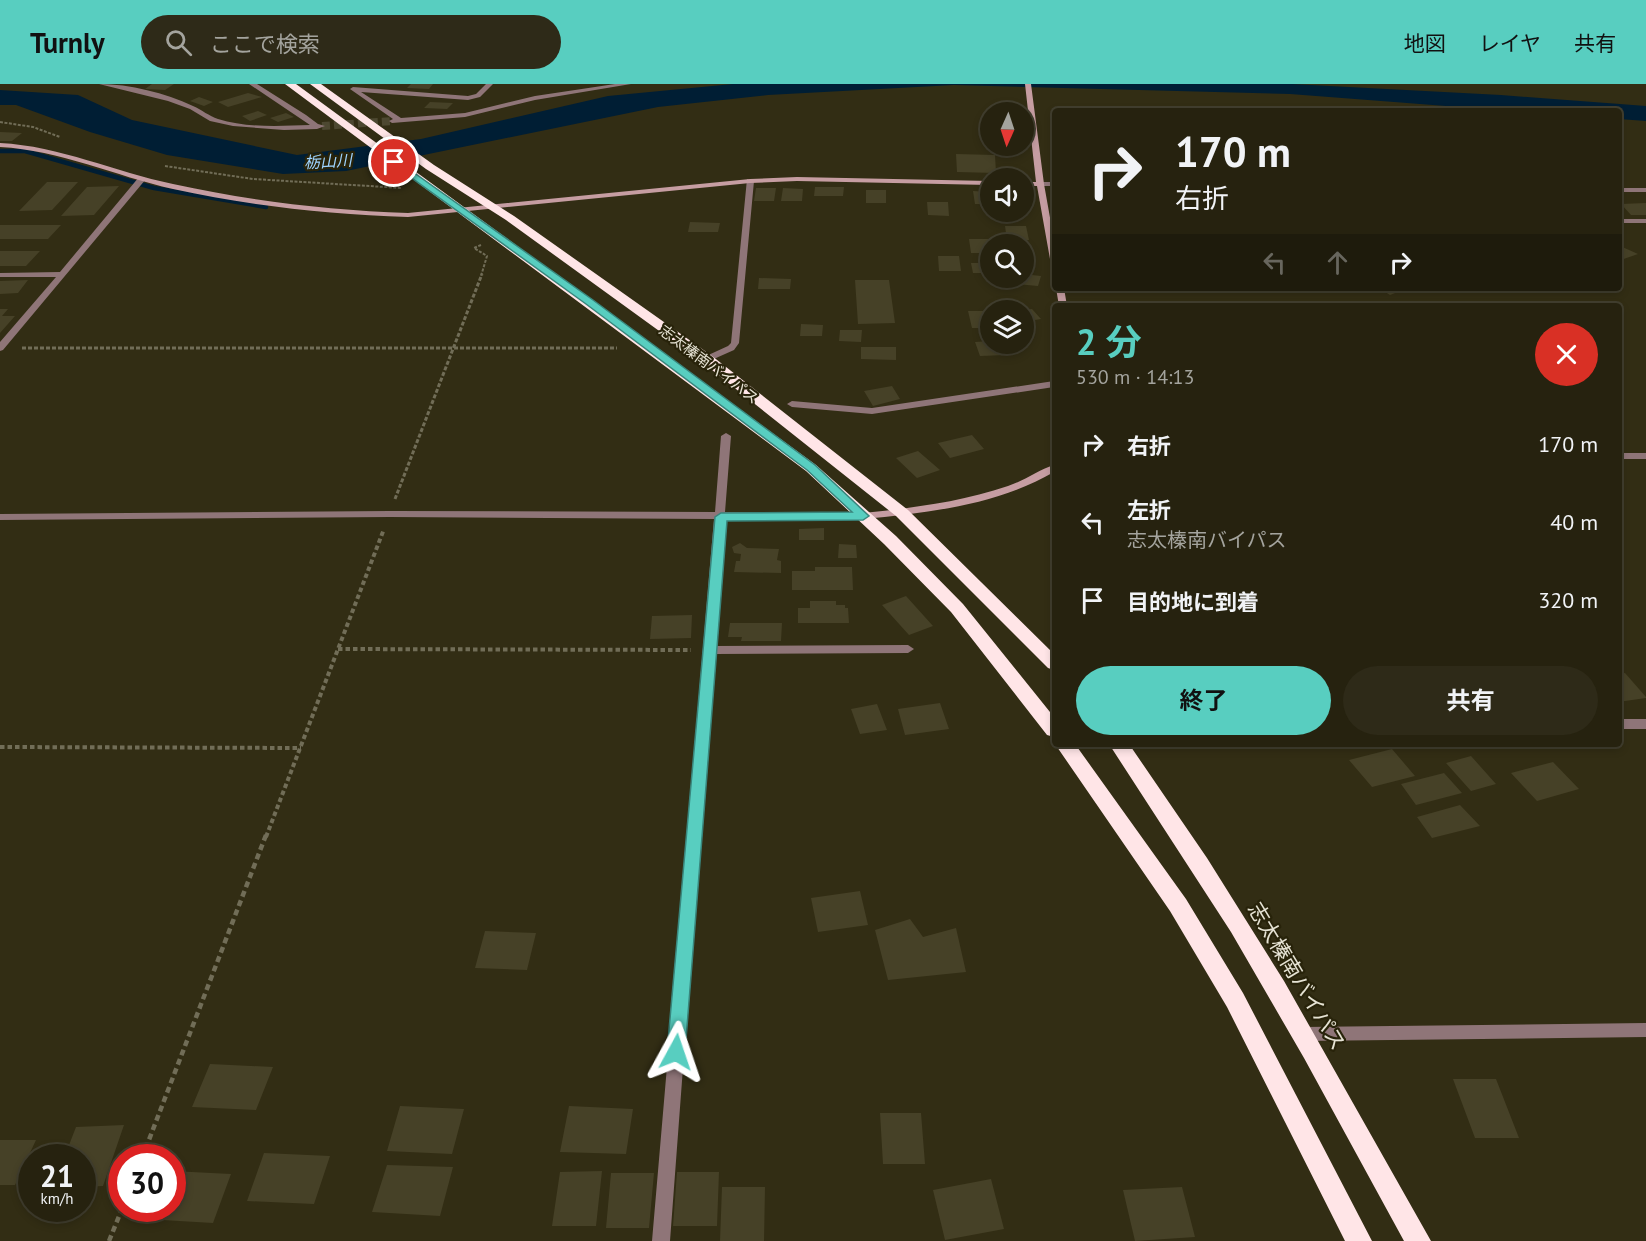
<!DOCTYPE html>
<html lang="ja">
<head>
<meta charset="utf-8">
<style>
	:root { --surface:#26220f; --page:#2e2a18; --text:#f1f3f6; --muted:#a4a49e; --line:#423f2f; --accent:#58cec0 }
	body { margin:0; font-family:"PT Sans","Noto Sans JP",sans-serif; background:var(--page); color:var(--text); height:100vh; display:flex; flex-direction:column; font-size:22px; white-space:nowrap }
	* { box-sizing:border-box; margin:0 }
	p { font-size:20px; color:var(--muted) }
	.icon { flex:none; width:33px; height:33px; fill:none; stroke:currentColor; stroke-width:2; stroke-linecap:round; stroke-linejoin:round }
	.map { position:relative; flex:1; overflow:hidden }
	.side { position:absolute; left:1052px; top:219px; width:570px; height:444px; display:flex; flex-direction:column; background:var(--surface); border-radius:6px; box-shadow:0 3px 9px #0003,0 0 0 2px var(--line) }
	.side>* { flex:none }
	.top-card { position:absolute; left:1052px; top:24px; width:570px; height:183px; border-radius:6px; box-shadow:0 3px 9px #0003,0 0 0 2px var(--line); background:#26220f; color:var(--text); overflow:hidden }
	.needle { width:39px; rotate:183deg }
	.tools { position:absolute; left:980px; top:18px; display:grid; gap:12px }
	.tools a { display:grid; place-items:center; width:54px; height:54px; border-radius:50%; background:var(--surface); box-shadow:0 3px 9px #0003,0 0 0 2px var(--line); font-size:30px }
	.speed { position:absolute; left:18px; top:1060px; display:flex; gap:12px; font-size:30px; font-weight:700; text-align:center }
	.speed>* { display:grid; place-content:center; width:78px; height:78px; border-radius:50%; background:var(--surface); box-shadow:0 3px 9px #0003,0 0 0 2px var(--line); line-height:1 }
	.speed small { font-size:15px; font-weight:400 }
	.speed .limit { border:9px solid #d22; background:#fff; color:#111 }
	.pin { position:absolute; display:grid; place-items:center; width:51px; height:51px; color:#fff; margin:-26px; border:3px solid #fff; border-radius:50%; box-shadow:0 2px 6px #0007 }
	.me { position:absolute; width:66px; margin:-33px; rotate:5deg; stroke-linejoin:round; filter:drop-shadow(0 0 4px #0008) }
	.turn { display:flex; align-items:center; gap:21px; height:126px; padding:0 24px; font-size:27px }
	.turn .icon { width:78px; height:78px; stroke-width:2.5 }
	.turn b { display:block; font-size:42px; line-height:51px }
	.lanes { display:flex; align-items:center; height:57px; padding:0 24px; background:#0003; justify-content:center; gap:30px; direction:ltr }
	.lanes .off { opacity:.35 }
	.round { display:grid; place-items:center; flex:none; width:63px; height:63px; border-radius:32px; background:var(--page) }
	.headline { display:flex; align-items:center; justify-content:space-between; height:102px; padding:0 24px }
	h1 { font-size:36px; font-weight:700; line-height:45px; color:var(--accent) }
	.button { display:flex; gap:12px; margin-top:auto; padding:12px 24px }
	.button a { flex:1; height:69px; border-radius:36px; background:var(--accent); color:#111; font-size:24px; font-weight:700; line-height:69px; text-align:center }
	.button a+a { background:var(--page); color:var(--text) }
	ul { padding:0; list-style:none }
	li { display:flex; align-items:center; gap:18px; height:78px; padding:0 24px }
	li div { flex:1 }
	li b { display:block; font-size:22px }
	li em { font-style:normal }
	header { display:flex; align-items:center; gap:36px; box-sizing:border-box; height:84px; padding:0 30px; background:var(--accent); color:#111 }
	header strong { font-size:28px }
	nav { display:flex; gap:33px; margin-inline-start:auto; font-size:21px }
	.search { width:420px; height:54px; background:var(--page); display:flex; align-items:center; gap:15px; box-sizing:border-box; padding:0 21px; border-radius:33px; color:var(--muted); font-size:22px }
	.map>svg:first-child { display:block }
	.water { fill:#001e34 }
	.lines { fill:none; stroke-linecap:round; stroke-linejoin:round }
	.stream { stroke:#001e34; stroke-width:4.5 }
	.building { fill:#464127 }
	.street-tunnel { stroke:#4d4831; stroke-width:8; stroke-dasharray:8 4; stroke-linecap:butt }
	.path-far3 { stroke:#716d57; stroke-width:2; stroke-dasharray:3 1.5; stroke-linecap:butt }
	.path-far2 { stroke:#716d57; stroke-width:3; stroke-dasharray:4 2; stroke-linecap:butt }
	.path-far1 { stroke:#716d57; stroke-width:4; stroke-dasharray:4.5 3; stroke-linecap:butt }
	.path { stroke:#716d57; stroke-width:4.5; stroke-dasharray:6 4; stroke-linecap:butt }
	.lane { fill:#8f7578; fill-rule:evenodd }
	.street { fill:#8f7578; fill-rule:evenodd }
	.secondary { fill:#c69da2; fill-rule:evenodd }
	.highway { fill:#ffe5e7; fill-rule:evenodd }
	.route { fill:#58cec0; stroke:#39867d; stroke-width:1.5 }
	.labels { text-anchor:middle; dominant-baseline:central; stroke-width:4.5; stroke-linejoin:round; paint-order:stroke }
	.far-street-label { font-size:15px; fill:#e6e3d4; stroke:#28230a }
	.far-water-label { font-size:16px; font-style:italic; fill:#9ed3fe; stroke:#28230a }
	.near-street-label { font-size:21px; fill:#e6e3d4; stroke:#28230a }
</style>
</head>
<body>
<header>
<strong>Turnly</strong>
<div class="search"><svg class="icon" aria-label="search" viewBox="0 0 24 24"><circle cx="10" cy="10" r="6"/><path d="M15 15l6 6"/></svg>ここで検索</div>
<nav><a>地図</a><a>レイヤ</a><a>共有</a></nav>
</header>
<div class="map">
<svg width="1646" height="1157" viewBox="0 0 1646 1157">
	<rect width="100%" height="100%" fill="#322d14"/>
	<path class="water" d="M733,0H1292L1501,11L1646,22V37L1619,35L1618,27H1511L1290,10L954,1L768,11L658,23L346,87L283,90L167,71L90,48L16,21H0V6L78,11L132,36L297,71L421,55L608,12Z"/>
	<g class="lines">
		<path class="stream" d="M0,67H25L154,104L266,123"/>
	</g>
	<path class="building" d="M152,0H174L165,6L145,5Z
		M411,0H433L429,5L407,4Z
		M248,9L262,13L228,23L218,18Z
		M199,13L213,18L204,22L190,17Z
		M430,18L453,19L447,25L424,24Z
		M258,27L267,31L250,37L242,32Z
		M286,29L294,33L278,38L270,34Z
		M0,48L22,49L12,57H0Z
		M956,70L995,71L996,89L957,88Z
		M47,98H78L52,126L19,127Z
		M119,102L94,131L61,132L87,103Z
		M815,103H844L843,112H814Z
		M756,104H776L774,117H754Z
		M783,104L803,105L802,117H781Z
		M866,106H886V119H866Z
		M973,107L990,108V120H975Z
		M927,118H948L949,132L928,131Z
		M1646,119V131H1631L1621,120Z
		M690,138L720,139L718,148H688Z
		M0,141H61L48,155H0Z
		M1005,142H1026L1029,156H1007Z
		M969,155H990V169H971Z
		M1618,161L1638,170L1618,177Z
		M0,167H40L26,182H0Z
		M938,172H959L961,187H939Z
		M971,179H990V189H973Z
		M1023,190L1041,192L1038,202L1006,199L1007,194H1023Z
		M759,194L791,195L790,205H758Z
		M28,196L18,209L0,210V197Z
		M855,196H889L895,239L858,240Z
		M1379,204H1408L1390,211Z
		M0,225H8L2,232H15L0,249Z
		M1032,225L1041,235L1023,238V226Z
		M968,227H990V244H972Z
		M801,240L823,241L822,252H800Z
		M840,246H862L861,258L839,257Z
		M990,257V260H1002L1006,271L980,272L975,258Z
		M861,263H896V276L861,275Z
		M892,302L900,315L873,322L864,307Z
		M972,351L984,365L950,374L938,359Z
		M918,367L940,386L917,394L896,374Z
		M824,444V456H799V445Z
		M740,459L747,464L779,465L777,476L781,477V489L734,488L736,477H740L741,470L734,469L732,463Z
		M839,460L856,461L857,474H838Z
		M815,483H852L853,506H792V487H815Z
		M906,512L933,542L909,551L882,521Z
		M810,517H836V521H845V524H848L849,539H798V524H810Z
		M692,531L691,554L650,555L652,532Z
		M730,539H782L781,557H741L742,553H728Z
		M1625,589L1646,613V614L1618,618V590Z
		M940,619L949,645L905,651L898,625Z
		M877,620L887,646L860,650L851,625Z
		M1392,665L1415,692L1372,703L1349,676Z
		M1471,672L1496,700L1471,707L1446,679Z
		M1553,678L1579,705L1537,717L1511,689Z
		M1444,689L1462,709L1416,721L1401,700Z
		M1460,721L1480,742L1432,754L1417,733Z
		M860,807L868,841L818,848L811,814Z
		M910,835L923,853L956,844L966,888L888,896L875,846Z
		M485,847L536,849L527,886L475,884Z
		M210,980L273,983L256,1026L192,1023Z
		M1453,995H1496L1519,1054H1475Z
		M400,1022L464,1025L452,1070L387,1067Z
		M569,1022L633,1025L626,1070L560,1068Z
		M880,1029H921L925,1080H883Z
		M124,1041L103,1102L82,1103V1074H64L76,1043Z
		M0,1056H36L15,1101H0Z
		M264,1069L330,1072L314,1120L247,1117Z
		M387,1081L453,1083L440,1132L372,1128Z
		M172,1087L231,1090L213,1139L145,1135L149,1125H172Z
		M602,1087L596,1142H552L560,1088Z
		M677,1088H719L717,1142H673Z
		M611,1089H654L649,1144H606Z
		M991,1095L1004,1145L945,1156L933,1106Z
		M722,1103H765L764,1157H720Z
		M1182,1103L1195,1153L1135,1157L1123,1106Z"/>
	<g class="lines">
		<path class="street-tunnel" d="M322,42L392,37"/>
		<path class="path-far3" d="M0,38L33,43L60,53
			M165,82L253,95L402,104
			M481,161L474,164L487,172L481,192"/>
		<path class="path-far2" d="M22,264H617
			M395,415L482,190"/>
		<path class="path-far1" d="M338,565L691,566
			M0,663L301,664
			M266,753L384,445"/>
		<path class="path" d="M142,1074L266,751
			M109,1157L122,1125"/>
		<path class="lane" d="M1618,635H1646V645H1618Z"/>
		<path class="street" d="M99,0C130,0 165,9 193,22C202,26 209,32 218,35C246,44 280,42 310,41L249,0H257L306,31L318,40L325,42L317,45L284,46L233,42L210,37L190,25L168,17Z
			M486,0H493L480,13L468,16L361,8L401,34L465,29L535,12L615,0H631L535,16L465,33L392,39L389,37L393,35L350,5L353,3L468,12L476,10Z
			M139,93L146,95L3,266L0,267V258L56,193H0V189L60,188Z
			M747,95L754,97L739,259L734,266L707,278L704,277V273L728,262L731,259Z
			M1037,98H1054V102H1037Z
			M1618,104H1646V108H1618Z
			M1618,135H1646V139H1618Z
			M1054,297V303L872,330L792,323L787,320L792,317L872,324Z
			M726,349L731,352L725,428L863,429L868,432L863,435H725L715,562L908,561L914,565L908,569L714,570L670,1157H652L714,435L390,433L0,436V430L390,427L715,428L721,352Z
			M1618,369H1646V375H1618Z
			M1646,939V953L1303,957L1297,955L1295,950L1297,945L1303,943Z"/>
		<path class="secondary" d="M1025,0H1031L1044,100L1054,156V177L1050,175L1037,102H1023V98H1036Z
			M0,59C60,62 115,88 173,100C250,117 329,126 408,129L750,95L797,93L990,97V101L797,97L750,99L408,133C329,130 250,122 173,105C115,92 60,66 0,63Z
			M1056,204H1064L1067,222H1059Z
			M1054,381V388C997,421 928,429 863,435L858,432L863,429C912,424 961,418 1008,402C1024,397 1038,386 1054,381Z"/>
		<path class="highway" d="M285,0H296L816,381L896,452L963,520L1054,633V653L1047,651L951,528L884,460L806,387Z
			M310,0H321L434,81L514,132L712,272L908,426L1054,570V586L1048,584L896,432L702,278L506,136L426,85Z
			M1055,660H1075L1186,815L1243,909L1372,1157H1345L1227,923L1170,827Z
			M1109,660H1129L1207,774L1284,897L1431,1157H1404L1304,974L1231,848Z"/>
	</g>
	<path class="route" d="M391,76H396L593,216L815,381L869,432L863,436L727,437L685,968L683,974L676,976L670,974L667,968L715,433L721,429L852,428L807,386L586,220L391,79Z"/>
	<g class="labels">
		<g class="far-street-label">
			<text transform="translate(709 280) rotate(37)">志太榛南バイパス</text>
		</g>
		<g class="far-water-label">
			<text transform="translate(328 77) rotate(-3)">栃山川</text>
		</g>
		<g class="near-street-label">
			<text transform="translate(1297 892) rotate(59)">志太榛南バイパス</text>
		</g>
	</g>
</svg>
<div class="tools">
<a><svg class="needle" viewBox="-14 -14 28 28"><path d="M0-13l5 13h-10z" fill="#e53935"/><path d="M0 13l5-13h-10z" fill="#a4a49e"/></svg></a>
<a><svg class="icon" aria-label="sound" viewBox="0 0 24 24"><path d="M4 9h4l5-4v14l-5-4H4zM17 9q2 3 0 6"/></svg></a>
<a><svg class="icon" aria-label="search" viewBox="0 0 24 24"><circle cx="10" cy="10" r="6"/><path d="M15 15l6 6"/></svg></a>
<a><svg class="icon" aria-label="layers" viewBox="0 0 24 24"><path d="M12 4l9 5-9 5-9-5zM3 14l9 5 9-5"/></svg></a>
</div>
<div class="speed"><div>21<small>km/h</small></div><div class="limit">30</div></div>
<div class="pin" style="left:394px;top:78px;background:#d93025"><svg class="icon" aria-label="arrive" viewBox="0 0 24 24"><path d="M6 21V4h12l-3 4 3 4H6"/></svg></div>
<svg class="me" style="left:676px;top:968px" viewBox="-20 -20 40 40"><path d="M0-17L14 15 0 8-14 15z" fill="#58cec0" stroke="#fff" stroke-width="4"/></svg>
<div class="top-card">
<div class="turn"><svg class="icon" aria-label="right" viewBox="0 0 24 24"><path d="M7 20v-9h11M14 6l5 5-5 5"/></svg><div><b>170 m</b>右折</div></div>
<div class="lanes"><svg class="icon off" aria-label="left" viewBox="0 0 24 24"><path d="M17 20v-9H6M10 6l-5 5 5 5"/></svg><svg class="icon off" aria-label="ahead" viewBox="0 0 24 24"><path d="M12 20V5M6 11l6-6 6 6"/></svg><svg class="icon" aria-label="right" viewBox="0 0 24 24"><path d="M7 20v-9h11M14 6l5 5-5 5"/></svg></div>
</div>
<section class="side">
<div class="headline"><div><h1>2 分</h1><p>530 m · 14:13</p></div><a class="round" style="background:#d93025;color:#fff"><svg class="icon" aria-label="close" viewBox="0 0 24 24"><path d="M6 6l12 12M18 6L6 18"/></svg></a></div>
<ul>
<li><svg class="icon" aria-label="right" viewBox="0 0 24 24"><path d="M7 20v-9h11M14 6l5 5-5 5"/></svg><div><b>右折</b></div><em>170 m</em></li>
<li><svg class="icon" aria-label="left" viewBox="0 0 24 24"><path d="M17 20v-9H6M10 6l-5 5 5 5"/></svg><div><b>左折</b><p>志太榛南バイパス</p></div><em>40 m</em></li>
<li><svg class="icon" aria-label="arrive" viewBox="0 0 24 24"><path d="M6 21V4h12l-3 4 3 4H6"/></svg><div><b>目的地に到着</b></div><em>320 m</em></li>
</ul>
<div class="button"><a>終了</a><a>共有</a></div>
</section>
</div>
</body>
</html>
